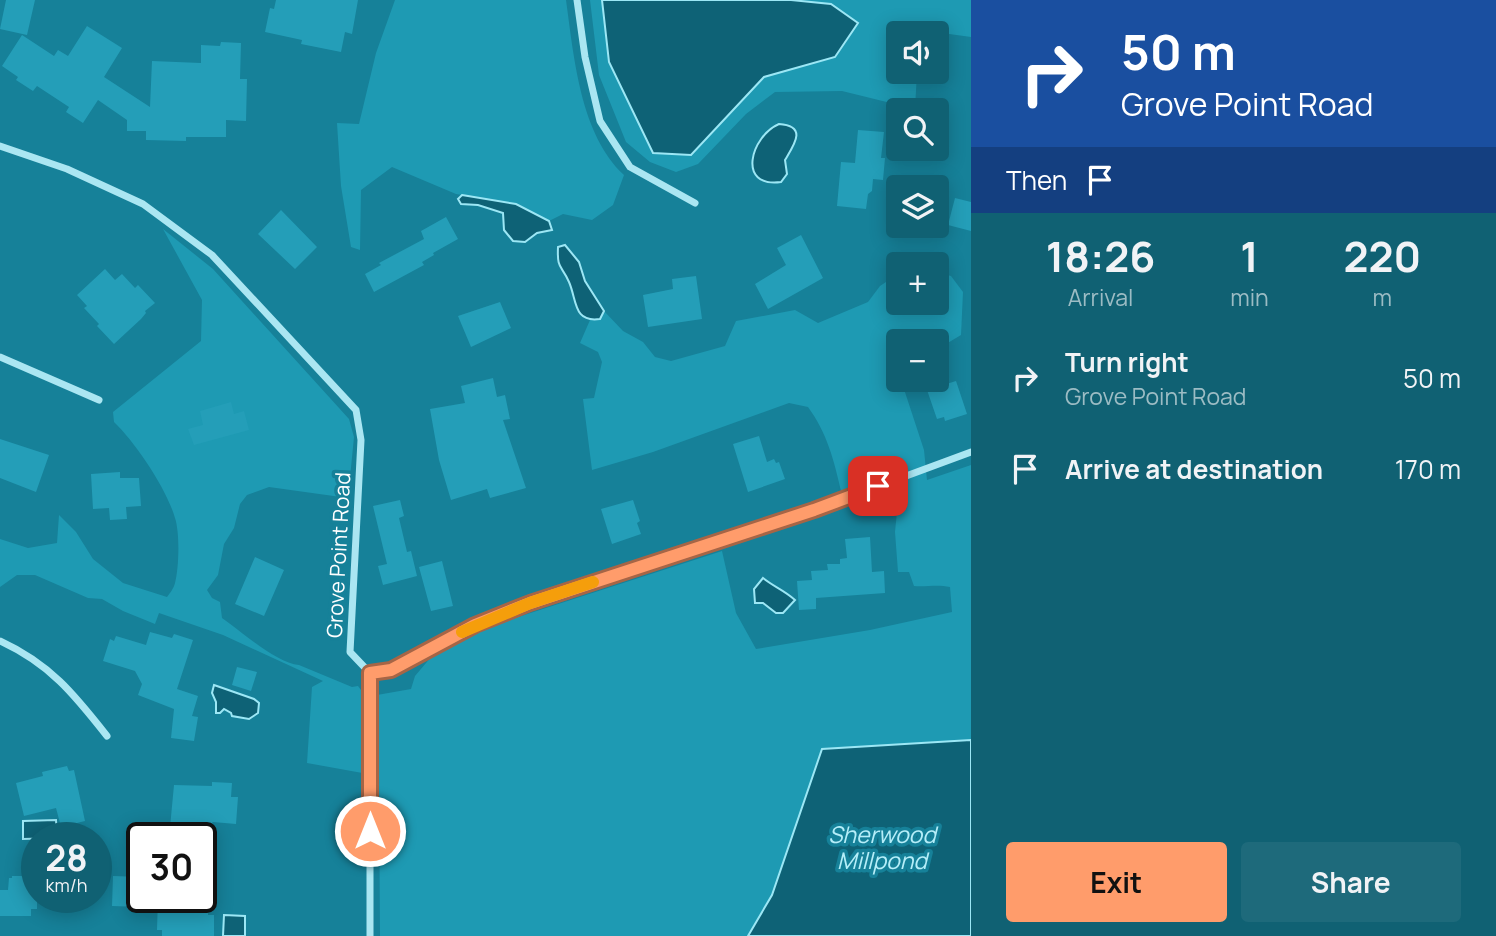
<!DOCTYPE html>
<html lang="en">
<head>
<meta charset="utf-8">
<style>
	:root { --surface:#106173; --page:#1e6a7b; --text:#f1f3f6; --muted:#9cbcc4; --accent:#ff9c6b }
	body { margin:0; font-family:Manrope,sans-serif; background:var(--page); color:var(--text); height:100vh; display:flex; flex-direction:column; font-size:26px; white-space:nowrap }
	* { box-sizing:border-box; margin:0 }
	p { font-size:23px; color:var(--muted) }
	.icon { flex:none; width:38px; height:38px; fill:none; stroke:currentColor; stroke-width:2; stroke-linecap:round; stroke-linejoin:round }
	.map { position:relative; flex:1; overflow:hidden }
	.panel { display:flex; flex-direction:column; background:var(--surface); width:525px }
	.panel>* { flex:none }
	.top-card { background:#1a4fa0; color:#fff; overflow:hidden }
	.fabs { position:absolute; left:886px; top:21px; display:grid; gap:14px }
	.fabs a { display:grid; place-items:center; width:63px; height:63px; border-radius:7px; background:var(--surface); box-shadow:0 4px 18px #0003; font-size:35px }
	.speed { position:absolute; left:21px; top:822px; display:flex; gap:14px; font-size:35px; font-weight:700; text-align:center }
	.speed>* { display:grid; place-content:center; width:91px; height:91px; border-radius:50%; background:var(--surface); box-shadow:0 4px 18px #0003; line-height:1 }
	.speed small { font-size:18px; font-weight:400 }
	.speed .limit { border:4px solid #111; border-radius:10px; background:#fff; color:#111 }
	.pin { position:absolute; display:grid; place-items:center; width:60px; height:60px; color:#fff; margin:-30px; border-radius:14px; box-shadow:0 4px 10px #0006 }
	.me { position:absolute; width:77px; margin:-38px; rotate:0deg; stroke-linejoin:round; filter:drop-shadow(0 0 5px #0008) }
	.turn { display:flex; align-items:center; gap:24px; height:147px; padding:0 35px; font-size:32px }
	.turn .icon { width:91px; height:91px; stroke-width:2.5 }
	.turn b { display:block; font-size:49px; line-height:60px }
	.then { display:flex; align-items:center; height:66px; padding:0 35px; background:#0003; gap:14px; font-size:26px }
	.eta { display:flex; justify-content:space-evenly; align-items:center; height:119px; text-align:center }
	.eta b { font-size:42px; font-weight:700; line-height:49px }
	.action { display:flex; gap:14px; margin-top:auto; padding:14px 35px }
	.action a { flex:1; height:80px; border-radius:7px; background:var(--accent); color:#111; font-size:28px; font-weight:700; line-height:80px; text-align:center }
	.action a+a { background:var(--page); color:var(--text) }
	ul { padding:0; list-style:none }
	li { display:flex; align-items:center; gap:21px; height:91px; padding:0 35px }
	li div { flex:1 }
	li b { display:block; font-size:26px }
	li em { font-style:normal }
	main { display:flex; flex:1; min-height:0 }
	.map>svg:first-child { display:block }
	.green { fill:#1e9ab3 }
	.water { fill:#0e6276; stroke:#9ce7f5; stroke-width:2 }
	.building { fill:#249eb8 }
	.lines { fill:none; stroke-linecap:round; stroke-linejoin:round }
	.street { stroke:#aae6f2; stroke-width:7 }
	.route-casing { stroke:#a66546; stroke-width:18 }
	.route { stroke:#ff9c6b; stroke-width:12 }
	.slow { stroke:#f59e0b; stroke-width:12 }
	.labels { text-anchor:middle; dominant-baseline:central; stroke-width:7; stroke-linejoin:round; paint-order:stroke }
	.street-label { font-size:21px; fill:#fff; stroke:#168199 }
	.water-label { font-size:23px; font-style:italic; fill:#b6eef9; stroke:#168199 }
</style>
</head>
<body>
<main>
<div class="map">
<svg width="971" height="936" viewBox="0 0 971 936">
	<rect width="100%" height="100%" fill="#168199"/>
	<path class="green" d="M395,0H566C574,57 580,134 624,175L613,205L592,220L563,214L549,221L516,204L456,194L392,167L361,190L360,250L351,247L341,186L337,123L359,124L376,53Z
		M590,0H971V37L920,30L919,33H898V72H917L915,109L842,91L775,92L746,114L698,164L676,172L650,162L626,142L599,75Z
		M163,229L213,269L349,419L354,437L348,498L269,487L247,495L240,504L234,528L224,544L218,575L207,590L212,598L220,602L222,618C241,631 276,663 299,665L352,687L358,686L364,694L377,695L411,689L415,676L437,650L478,630L722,551L736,613L756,649L870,630L952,612L950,587C937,584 927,587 914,586L909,572H898L895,532L899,492L893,474L841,491C834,460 827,433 808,407L789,403L653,452L592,470L583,399L594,398L602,362L598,352L580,343L590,320L600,319L604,311L623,331L643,342L655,357L671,361L725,346L736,321L795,310L818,323L868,302L880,286L898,274V303H936V272L951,276L963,292L961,335L936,350V341H898V380H901L924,450L927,480L971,465V740L822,750L772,895L748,936H380L379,776L307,763L312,687L323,681L223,635L159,613L155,624L123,611L102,599L88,598L35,575H17L0,587V539L28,548L57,543L59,515L76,532L93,559L123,583L167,597C170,593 174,588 175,583C179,568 180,533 175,518C167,489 135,442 114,422L113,412L201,341L202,300Z"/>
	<path class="water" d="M602,0H791L831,4L858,23L835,57L764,77L691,155L653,153L609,62Z
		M779,124C808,126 794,145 785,160L787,174L781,182C736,188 751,136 779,124Z
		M462,195L516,204L549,221L552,230L537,233L525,242L513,241L504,230L503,213L478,205L461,204L458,199Z
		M565,245L579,262L585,281L604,311L600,319C573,323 577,300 569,282C561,264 557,270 558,247Z
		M763,578C774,587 784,590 795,600L783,613H776L763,603H755L754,589Z
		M214,685L254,699L259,703L258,713L249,719L232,716L231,713L224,709L220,713H216V702L212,693Z
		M971,740V936H748L772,895L822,749Z
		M56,820L57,838L23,839V821Z
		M224,915L245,916V936H223Z"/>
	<path class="building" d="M6,0H35L27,35L0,29Z
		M276,0H358L352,34L345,32L341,52L301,44L302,40L265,32L270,8L274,9Z
		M87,26L122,48L104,77L150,107L152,61L201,63V45L220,46L221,42L241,43L240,79H247L246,121L226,120V137H186V141L146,140V131H127V120L98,100L83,123L66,112L69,107L37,86L33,91L16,80L18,77L2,66L22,35L54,56L58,50L68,56Z
		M858,130L884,132L881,158H885L883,180L873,179L872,191L868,194L866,209L837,206L841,162L855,163Z
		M955,198L971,202V231L948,225Z
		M281,210L317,247L295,269L258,234Z
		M446,217L458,239L433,253L434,255L422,262L424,265L374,292L365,274L381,265L379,263L424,239L421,231Z
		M801,235L823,278L768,309L755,284L786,265L777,248Z
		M105,269L115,280L122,274L135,288L138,285L155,303L145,311L146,313L141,319L114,344L97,326L99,324L84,308L87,306L77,295Z
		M696,276L702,319L648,327L643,295L673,289L672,279Z
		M500,302L511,328L471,347L458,316Z
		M493,378L497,397L505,395L510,419L503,420L526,488L490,498L487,489L451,500L439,460L430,409L465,403L461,386Z
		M956,381L967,414L945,421L944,417L937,419L927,390Z
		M231,402L234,414L244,411L249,430L194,445L188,429L203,425L200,411Z
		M759,436L767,462L774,459L776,463L779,462L785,479L748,492L733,444Z
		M0,439L49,455L36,492L0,478Z
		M120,472V478H139L141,506L126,507L127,519L110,520L109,508L93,509L91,474Z
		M400,500L404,516L399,518L407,552L411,551L417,576L383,585L378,566L387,564L373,506Z
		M633,500L640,521L637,523L641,534L612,544L601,509Z
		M870,537L872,572L884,571L885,593L816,598V609L799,610L797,581L812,580L811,571L828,570L827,564H840V559L847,558L845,539Z
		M255,557L284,570L264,616L235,604Z
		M442,561L453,606L431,611L419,567Z
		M150,632L172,638L174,634L193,640L177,689L198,696L192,716L198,717L194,741L171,738L174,709L138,695L142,684L135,671L103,661L110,639L114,641L116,636L146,645Z
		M237,667L257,672L251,691L232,685Z
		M67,766L69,771L74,770L85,821L61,827L56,808L24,816L16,783L43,776L42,772Z
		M212,782L232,783L231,797H238L236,824L213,822L193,838H169L174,785L212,786Z
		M12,876H37V909H31V916H0V890H8L9,878H12Z
		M113,876L142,877V907L112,906Z
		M158,898H209L208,915H214V936H162V930H157Z"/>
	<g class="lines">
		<path class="street" d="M577,0L585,57L600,121L630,167L695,203
			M0,146L67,169L143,204L212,255L356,410L361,440L350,652L370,673
			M0,357L99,400
			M0,641C50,664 74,694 107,736
			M370,673L391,670L475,625L530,603L814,510L971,452
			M370,673V936"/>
	</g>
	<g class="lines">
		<g class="route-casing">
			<path id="route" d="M370,831V673L391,670L475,625L530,603L814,510L878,486"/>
		</g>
		<use href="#route" class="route"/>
		<path class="slow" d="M462,632L530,603L593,582"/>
	</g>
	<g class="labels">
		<g class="street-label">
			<text transform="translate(338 555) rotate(-87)">Grove Point Road</text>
		</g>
		<g class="water-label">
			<text x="882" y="834">Sherwood<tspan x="882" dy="26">Millpond</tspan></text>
		</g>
	</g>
</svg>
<div class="fabs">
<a><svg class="icon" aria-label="sound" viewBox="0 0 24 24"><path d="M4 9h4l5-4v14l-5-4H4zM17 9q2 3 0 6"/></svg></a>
<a><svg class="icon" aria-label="search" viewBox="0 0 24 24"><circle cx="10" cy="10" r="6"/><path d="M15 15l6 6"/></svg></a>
<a><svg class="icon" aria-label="layers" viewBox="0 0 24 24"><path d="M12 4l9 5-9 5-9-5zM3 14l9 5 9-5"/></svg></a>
<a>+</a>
<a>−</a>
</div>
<div class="speed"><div>28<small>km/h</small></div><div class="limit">30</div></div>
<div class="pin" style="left:878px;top:486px;background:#d93025"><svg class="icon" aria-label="arrive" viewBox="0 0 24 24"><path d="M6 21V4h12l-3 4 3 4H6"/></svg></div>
<svg class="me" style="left:370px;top:831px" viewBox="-20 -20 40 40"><circle r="17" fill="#ff9c6b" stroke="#fff" stroke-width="3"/><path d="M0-11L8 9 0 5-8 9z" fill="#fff"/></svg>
</div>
<section class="panel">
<div class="top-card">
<div class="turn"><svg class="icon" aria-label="right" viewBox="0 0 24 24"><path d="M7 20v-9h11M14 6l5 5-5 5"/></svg><div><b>50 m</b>Grove Point Road</div></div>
<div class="then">Then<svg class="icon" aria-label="arrive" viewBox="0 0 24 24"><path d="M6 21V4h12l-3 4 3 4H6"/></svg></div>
</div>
<div class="eta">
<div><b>18:26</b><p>Arrival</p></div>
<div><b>1</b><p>min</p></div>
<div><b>220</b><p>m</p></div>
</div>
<ul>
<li><svg class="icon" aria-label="right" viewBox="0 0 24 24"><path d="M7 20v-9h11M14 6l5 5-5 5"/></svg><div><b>Turn right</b><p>Grove Point Road</p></div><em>50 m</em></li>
<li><svg class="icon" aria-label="arrive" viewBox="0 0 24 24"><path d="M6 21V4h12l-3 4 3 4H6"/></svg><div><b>Arrive at destination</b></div><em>170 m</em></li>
</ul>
<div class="action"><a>Exit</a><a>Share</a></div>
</section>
</main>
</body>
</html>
